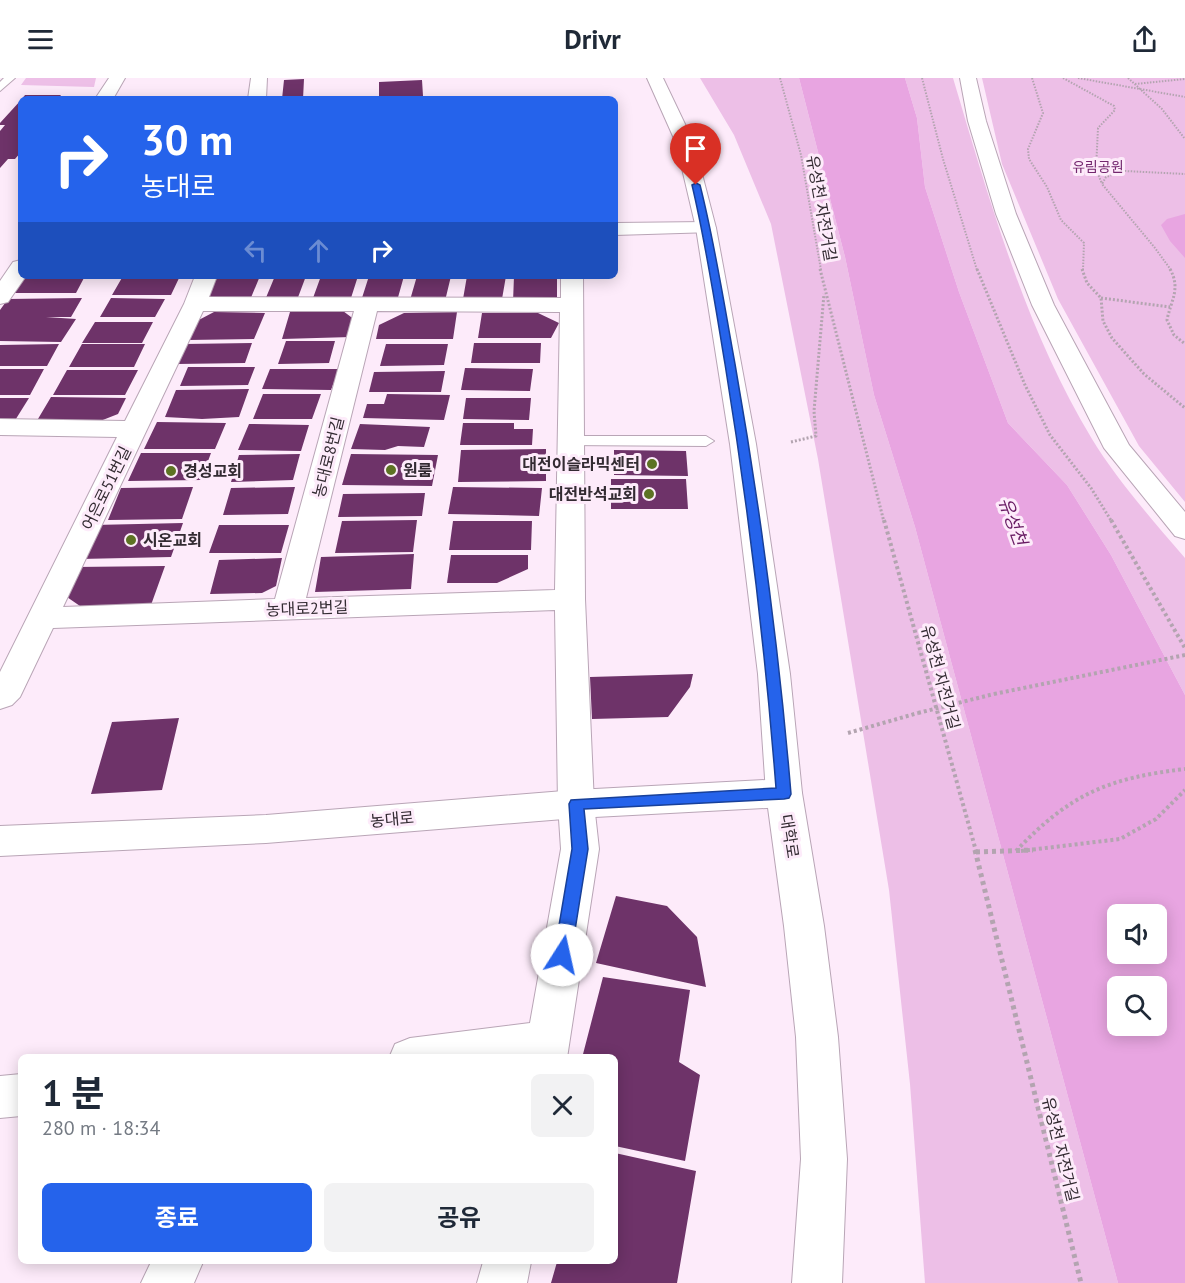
<!DOCTYPE html>
<html lang="ko">
<head>
<meta charset="utf-8">
<style>
	:root { --surface:#fff; --page:#f2f2f3; --text:#1f2937; --muted:#747a83; --accent:#2563eb }
	body { margin:0; font-family:"PT Sans","Noto Sans KR",sans-serif; background:var(--page); color:var(--text); height:100vh; display:flex; flex-direction:column; font-size:22px; white-space:nowrap }
	* { box-sizing:border-box; margin:0 }
	p { font-size:20px; color:var(--muted) }
	.icon { flex:none; width:33px; height:33px; fill:none; stroke:currentColor; stroke-width:2; stroke-linecap:round; stroke-linejoin:round }
	.map { position:relative; flex:1; overflow:hidden }
	.drawer { position:absolute; left:18px; top:976px; width:600px; height:210px; display:flex; flex-direction:column; background:var(--surface); border-radius:9px; box-shadow:0 3px 15px #0003 }
	.drawer>* { flex:none }
	.top-card { position:absolute; left:18px; top:18px; width:600px; height:183px; border-radius:9px; box-shadow:0 3px 15px #0003; background:#2563eb; color:#fff; overflow:hidden }
	.controls { position:absolute; left:1107px; top:826px; display:grid; gap:12px }
	.controls a { display:grid; place-items:center; width:60px; height:60px; border-radius:9px; background:var(--surface); box-shadow:0 3px 15px #0003; font-size:30px }
	.pin { position:absolute; display:grid; place-items:center; width:51px; height:51px; color:#fff; margin:-62px -26px; border-radius:50% 50% 50% 0; rotate:-45deg; box-shadow:0 0 6px #0007 }
	.pin .icon { rotate:45deg }
	.me { position:absolute; width:66px; margin:-33px; rotate:10deg; stroke-linejoin:round; filter:drop-shadow(0 0 4px #0008) }
	.turn { display:flex; align-items:center; gap:21px; height:126px; padding:0 24px; font-size:27px }
	.turn .icon { width:78px; height:78px; stroke-width:2.5 }
	.turn b { display:block; font-size:42px; line-height:51px }
	.lanes { display:flex; align-items:center; height:57px; padding:0 24px; background:#0003; justify-content:center; gap:30px; direction:ltr }
	.lanes .off { opacity:.35 }
	.round { display:grid; place-items:center; flex:none; width:63px; height:63px; border-radius:9px; background:var(--page) }
	.headline { display:flex; align-items:center; justify-content:space-between; height:102px; padding:0 24px }
	h1 { font-size:36px; font-weight:700; line-height:45px }
	.cta { display:flex; gap:12px; margin-top:auto; padding:12px 24px }
	.cta a { flex:1; height:69px; border-radius:9px; background:var(--accent); color:#fff; font-size:24px; font-weight:700; line-height:69px; text-align:center }
	.cta a+a { background:var(--page); color:var(--text) }
	header { display:flex; justify-content:space-between; align-items:center; height:78px; padding:0 24px; background:var(--surface); font-size:27px; font-weight:700 }
	.map>svg:first-child { display:block }
	.green { fill:#edbfe7 }
	.water { fill:#e8a5e1; fill-rule:evenodd }
	.building { fill:#6e3369 }
	.lines { fill:none; stroke-linecap:round; stroke-linejoin:round }
	.service-casing { stroke:#b9a5b6; stroke-width:2 }
	.minor-casing { stroke:#b9a5b6; stroke-width:2 }
	.tertiary-casing { stroke:#b9a5b6; stroke-width:2 }
	.secondary-casing { stroke:#b9a5b6; stroke-width:2 }
	.path-far3 { stroke:#b3a4b0; stroke-width:2; stroke-dasharray:1.5 1.5; stroke-linecap:butt }
	.path-far2 { stroke:#b3a4b0; stroke-width:3; stroke-dasharray:2 2; stroke-linecap:butt }
	.path-far1 { stroke:#b3a4b0; stroke-width:4; stroke-dasharray:3 3; stroke-linecap:butt }
	.path { stroke:#b3a4b0; stroke-width:5; stroke-dasharray:4 4; stroke-linecap:butt }
	.service { fill:#fff; fill-rule:evenodd }
	.minor { fill:#fff; fill-rule:evenodd }
	.tertiary { fill:#fff; fill-rule:evenodd }
	.secondary { fill:#fff; fill-rule:evenodd }
	.path-bridge { stroke:#b3a4b0; stroke-width:4; stroke-dasharray:3 3; stroke-linecap:butt }
	.route { fill:#2563eb; stroke:#184099; stroke-width:1.5 }
	.poi-dot { fill:#5d7324; stroke:#fdebfa; stroke-width:2 }
	.labels { text-anchor:middle; dominant-baseline:central; stroke-width:6; stroke-linejoin:round; paint-order:stroke }
	.far-park-label { font-size:14px; fill:#73266e; stroke:#fdebfa }
	.street-label { font-size:16px; fill:#332b32; stroke:#fdebfa }
	.poi-label { font-size:16px; font-weight:bold; fill:#332b32; stroke:#fdebfa; text-anchor:start }
	.water-label { font-size:18px; font-style:italic; fill:#681a63; stroke:#fdebfa }
</style>
</head>
<body>
<header><svg class="icon" aria-label="menu" viewBox="0 0 24 24"><path d="M4 6h16M4 12h16M4 18h16"/></svg>Drivr<svg class="icon" aria-label="share" viewBox="0 0 24 24"><path d="M12 15V3M7 8l5-5 5 5M5 13v7h14v-7"/></svg></header>
<div class="map">
<svg width="1185" height="1205" viewBox="0 0 1185 1205">
	<rect width="100%" height="100%" fill="#fdebfa"/>
	<path class="green" d="M26,0H96L94,9L21,7Z
		M700,0H799L845,179L874,317L915,449L1118,1205H925L910,1006L889,812L818,381L771,146L734,57Z
		M905,0H953C990,124 1025,250 1092,361C1117,402 1154,444 1185,480V617L1111,477L1067,407L1008,345L959,214L925,109L917,40Z
		M982,0H1185V424L1139,368L1058,221L1002,86Z"/>
	<path class="water" d="M799,0H905L917,40L925,109L959,214L1008,345L1067,407L1111,477L1185,617V1205H1118L915,449L874,317L845,179ZM1118,837H1156V876H1118ZM1118,909H1156V948H1118Z
		M1185,136V180L1170,163L1161,147L1167,141Z"/>
	<path class="building" d="M304,1L303,21H282L284,2Z
		M422,2L423,18L409,19V21H379V4Z
		M25,17H61L58,21H22Z
		M21,22V74L15,81H8L0,90V53L5,47H0V45Z
		M24,198H85L76,215H13Z
		M123,198H180L171,217H112Z
		M216,198H260L250,222H205Z
		M275,198H306L297,222H265Z
		M321,198H358L351,220H313Z
		M369,198H404L397,223H361Z
		M417,198H451L445,223L410,222Z
		M467,198H506L502,221H463Z
		M514,198H557V223L513,224Z
		M82,220L71,239H46L76,241L61,264L0,263V232L8,221Z
		M111,220L165,221L155,239H100Z
		M343,233L355,242L351,259L282,261L290,234Z
		M214,234L265,235L254,261L188,262L193,245Z
		M457,234L453,261H376L379,247L404,235Z
		M482,235H538L559,245L551,260H478Z
		M95,244H153L142,265H82Z
		M286,263H335L329,285L278,286Z
		M252,265L245,285L177,286L185,266Z
		M474,265H541L540,285H471Z
		M59,266L47,288H0V267Z
		M82,266H145L134,289H69Z
		M386,266H448L444,287L380,288Z
		M188,289H255L248,307L180,308Z
		M465,290L533,291L530,313L461,312Z
		M0,291H44L30,317H0Z
		M270,291H339L331,312L262,311Z
		M67,292H138L125,317H53Z
		M445,293L441,314H369L374,294Z
		M249,311L239,339L202,341L165,339L176,312Z
		M263,316H321L312,341H253Z
		M387,316L450,317L444,342L363,340L367,326H384Z
		M51,319L126,320L118,336L90,347L35,346Z
		M0,320H29L14,344L0,345Z
		M466,320H531L529,342L463,341Z
		M157,344L226,345L215,371H144Z
		M463,345H514V351H533L532,367H460Z
		M249,346L309,347L301,373L238,372Z
		M360,346L430,349L424,369L398,368L385,372L351,371Z
		M546,371V403L458,404L461,372Z
		M614,372L686,373L688,398L614,397Z
		M141,375H211L201,402L128,403Z
		M300,376L293,402L231,404L239,377Z
		M351,376L438,377L432,408L342,407Z
		M611,401H686L688,431H611Z
		M193,409L182,441L108,442L121,410Z
		M295,409L288,436L223,437L231,410Z
		M453,409L542,410L539,438L448,436Z
		M425,415L422,438L338,439L343,416Z
		M417,442L413,474L335,475L342,443Z
		M453,443H532L531,472H449Z
		M183,445L171,479L80,481L94,447Z
		M219,447H289L281,475H209Z
		M414,476L411,511L315,514L321,479Z
		M451,477H528V491L497,505H447Z
		M282,480L276,508L262,515L210,516L219,482Z
		M165,488L151,527L80,528L64,517L75,489Z
		M693,596L690,609L668,639L592,641L590,599Z
		M179,640L162,712L91,716L112,644Z
		M616,818L667,828L697,859L706,909L596,885Z
		M603,899L690,912L679,984L700,997L685,1083L615,1068V980H582Z
		M615,1075L696,1093L677,1205H551L557,1184H615Z"/>
	<g class="lines">
		<g class="service-casing">
			<path id="service" d="M4,0H15L0,13V4Z
				M571,358H706L714,363L706,368L565,367L563,363L565,359Z"/>
		</g>
		<g class="minor-casing">
			<path id="minor" d="M109,0H125L113,21H95Z
				M251,0H267L266,21H248Z
				M960,0H976L986,43L1016,136L1054,227L1129,367L1185,434V461L1175,458L1104,370L1032,227L996,136L968,43Z
				M706,144L713,146L716,150L713,154L615,157V145Z
				M21,182V198H26L8,224L0,226V203L13,184Z
				M195,198H217L209,219L561,220V198H583L585,521L594,726L599,771L567,980H389L395,966L410,960L530,945L561,771L558,726L555,532L53,550L20,619L12,627L0,631V594L117,359L0,357V341L125,343L184,226ZM203,233H354L275,521L63,529ZM377,233L560,234L555,512L306,520Z
				M21,996V1038L0,1040V998Z
				M151,1184H203L194,1205H141Z
				M483,1184H531L527,1205H477Z"/>
		</g>
		<g class="tertiary-casing">
			<path id="tertiary" d="M784,701L797,705L802,715L797,725L784,729L576,740L266,765L0,778V748L266,737L576,712Z"/>
		</g>
		<g class="secondary-casing">
			<path id="secondary" d="M647,0H663L694,65L716,150L756,366L790,596L802,715L824,848L838,959L847,1081L842,1205H792L801,1081L796,959L784,848L766,715L758,596L730,366L696,150L676,65Z"/>
		</g>
		<path class="path-far3" d="M780,0L801,77L821,192
			M922,0L943,81L977,192
			M1032,0L1043,35L1028,71L1029,81L1047,109L1061,142L1084,165L1083,192
			M1063,0L1114,28L1115,32L1098,50L1096,91L1102,106
			M1078,0L1185,19
			M1128,0L1162,31L1185,61
			M1135,6L1185,1
			M1171,192L1155,170L1102,106L1106,99L1125,93L1185,96"/>
		<path class="path-far2" d="M820,191L884,444
			M977,191L1025,307L1050,357L1091,410L1112,444
			M1082,191L1087,205L1101,220L1103,243L1112,260L1144,296L1185,330
			M1170,191C1181,211 1171,222 1167,242L1174,257L1185,266
			M1101,220L1170,229
			M791,364L816,358L814,333L824,216"/>
		<path class="path-far1" d="M884,442L976,773
			M1111,442L1185,570
			M994,616L1185,577
			M848,655L918,635
			M1016,773C1070,716 1108,700 1185,691
			M1021,773L1120,761L1156,741L1185,712"/>
		<path class="path" d="M975,772L1081,1205
			M976,774L1033,772"/>
		<use href="#service" class="service"/>
		<use href="#minor" class="minor"/>
		<use href="#tertiary" class="tertiary"/>
		<use href="#secondary" class="secondary"/>
		<path class="path-bridge" d="M918,635L994,616"/>
	</g>
	<path class="route" d="M696,105L700,107C715,166 724,226 735,286C760,428 779,572 791,716L789,720L784,721L584,731L588,771L571,877L568,882L562,884L556,882L554,877L572,771L569,726L571,722L776,710C765,568 748,427 725,286C715,226 706,166 692,107Z"/>
	<g class="poi-dot">
		<circle cx="652" cy="386" r="6"/>
		<circle cx="391" cy="392" r="6"/>
		<circle cx="171" cy="393" r="6"/>
		<circle cx="649" cy="416" r="6"/>
		<circle cx="131" cy="462" r="6"/>
	</g>
	<g class="labels">
		<g class="far-park-label">
			<text x="1098" y="89">유림공원</text>
		</g>
		<g class="street-label">
			<text transform="translate(822 130) rotate(80)">유성천 자전거길</text>
			<text transform="translate(328 379) rotate(-76)">농대로8번길</text>
			<text transform="translate(106 410) rotate(-64)">어은로51번길</text>
			<text transform="translate(307 530) rotate(-2)">농대로2번길</text>
			<text transform="translate(941 599) rotate(75)">유성천 자전거길</text>
			<text transform="translate(392 741) rotate(-5)">농대로</text>
			<text transform="translate(790 758) rotate(81)">대학로</text>
			<text transform="translate(1061 1071) rotate(76)">유성천 자전거길</text>
		</g>
		<g class="poi-label">
			<text x="640" y="386" text-anchor="end">대전이슬라믹센터</text>
			<text x="403" y="392">원룸</text>
			<text x="183" y="393">경성교회</text>
			<text x="637" y="416" text-anchor="end">대전반석교회</text>
			<text x="143" y="462">시온교회</text>
		</g>
		<g class="water-label">
			<text transform="translate(1013 443) rotate(70)">유성천</text>
		</g>
	</g>
</svg>
<div class="controls">
<a><svg class="icon" aria-label="sound" viewBox="0 0 24 24"><path d="M4 9h4l5-4v14l-5-4H4zM17 9q2 3 0 6"/></svg></a>
<a><svg class="icon" aria-label="search" viewBox="0 0 24 24"><circle cx="10" cy="10" r="6"/><path d="M15 15l6 6"/></svg></a>
</div>
<div class="pin" style="left:696px;top:107px;background:#d93025"><svg class="icon" aria-label="arrive" viewBox="0 0 24 24"><path d="M6 21V4h12l-3 4 3 4H6"/></svg></div>
<svg class="me" style="left:562px;top:877px" viewBox="-20 -20 40 40"><circle r="19" fill="#fff"/><path d="M0-13L10 11 0 6-10 11z" fill="#2563eb"/></svg>
<div class="top-card">
<div class="turn"><svg class="icon" aria-label="right" viewBox="0 0 24 24"><path d="M7 20v-9h11M14 6l5 5-5 5"/></svg><div><b>30 m</b>농대로</div></div>
<div class="lanes"><svg class="icon off" aria-label="left" viewBox="0 0 24 24"><path d="M17 20v-9H6M10 6l-5 5 5 5"/></svg><svg class="icon off" aria-label="ahead" viewBox="0 0 24 24"><path d="M12 20V5M6 11l6-6 6 6"/></svg><svg class="icon" aria-label="right" viewBox="0 0 24 24"><path d="M7 20v-9h11M14 6l5 5-5 5"/></svg></div>
</div>
<section class="drawer">
<div class="headline"><div><h1>1 분</h1><p>280 m · 18:34</p></div><a class="round"><svg class="icon" aria-label="close" viewBox="0 0 24 24"><path d="M6 6l12 12M18 6L6 18"/></svg></a></div>
<div class="cta"><a>종료</a><a>공유</a></div>
</section>
</div>
</body>
</html>
